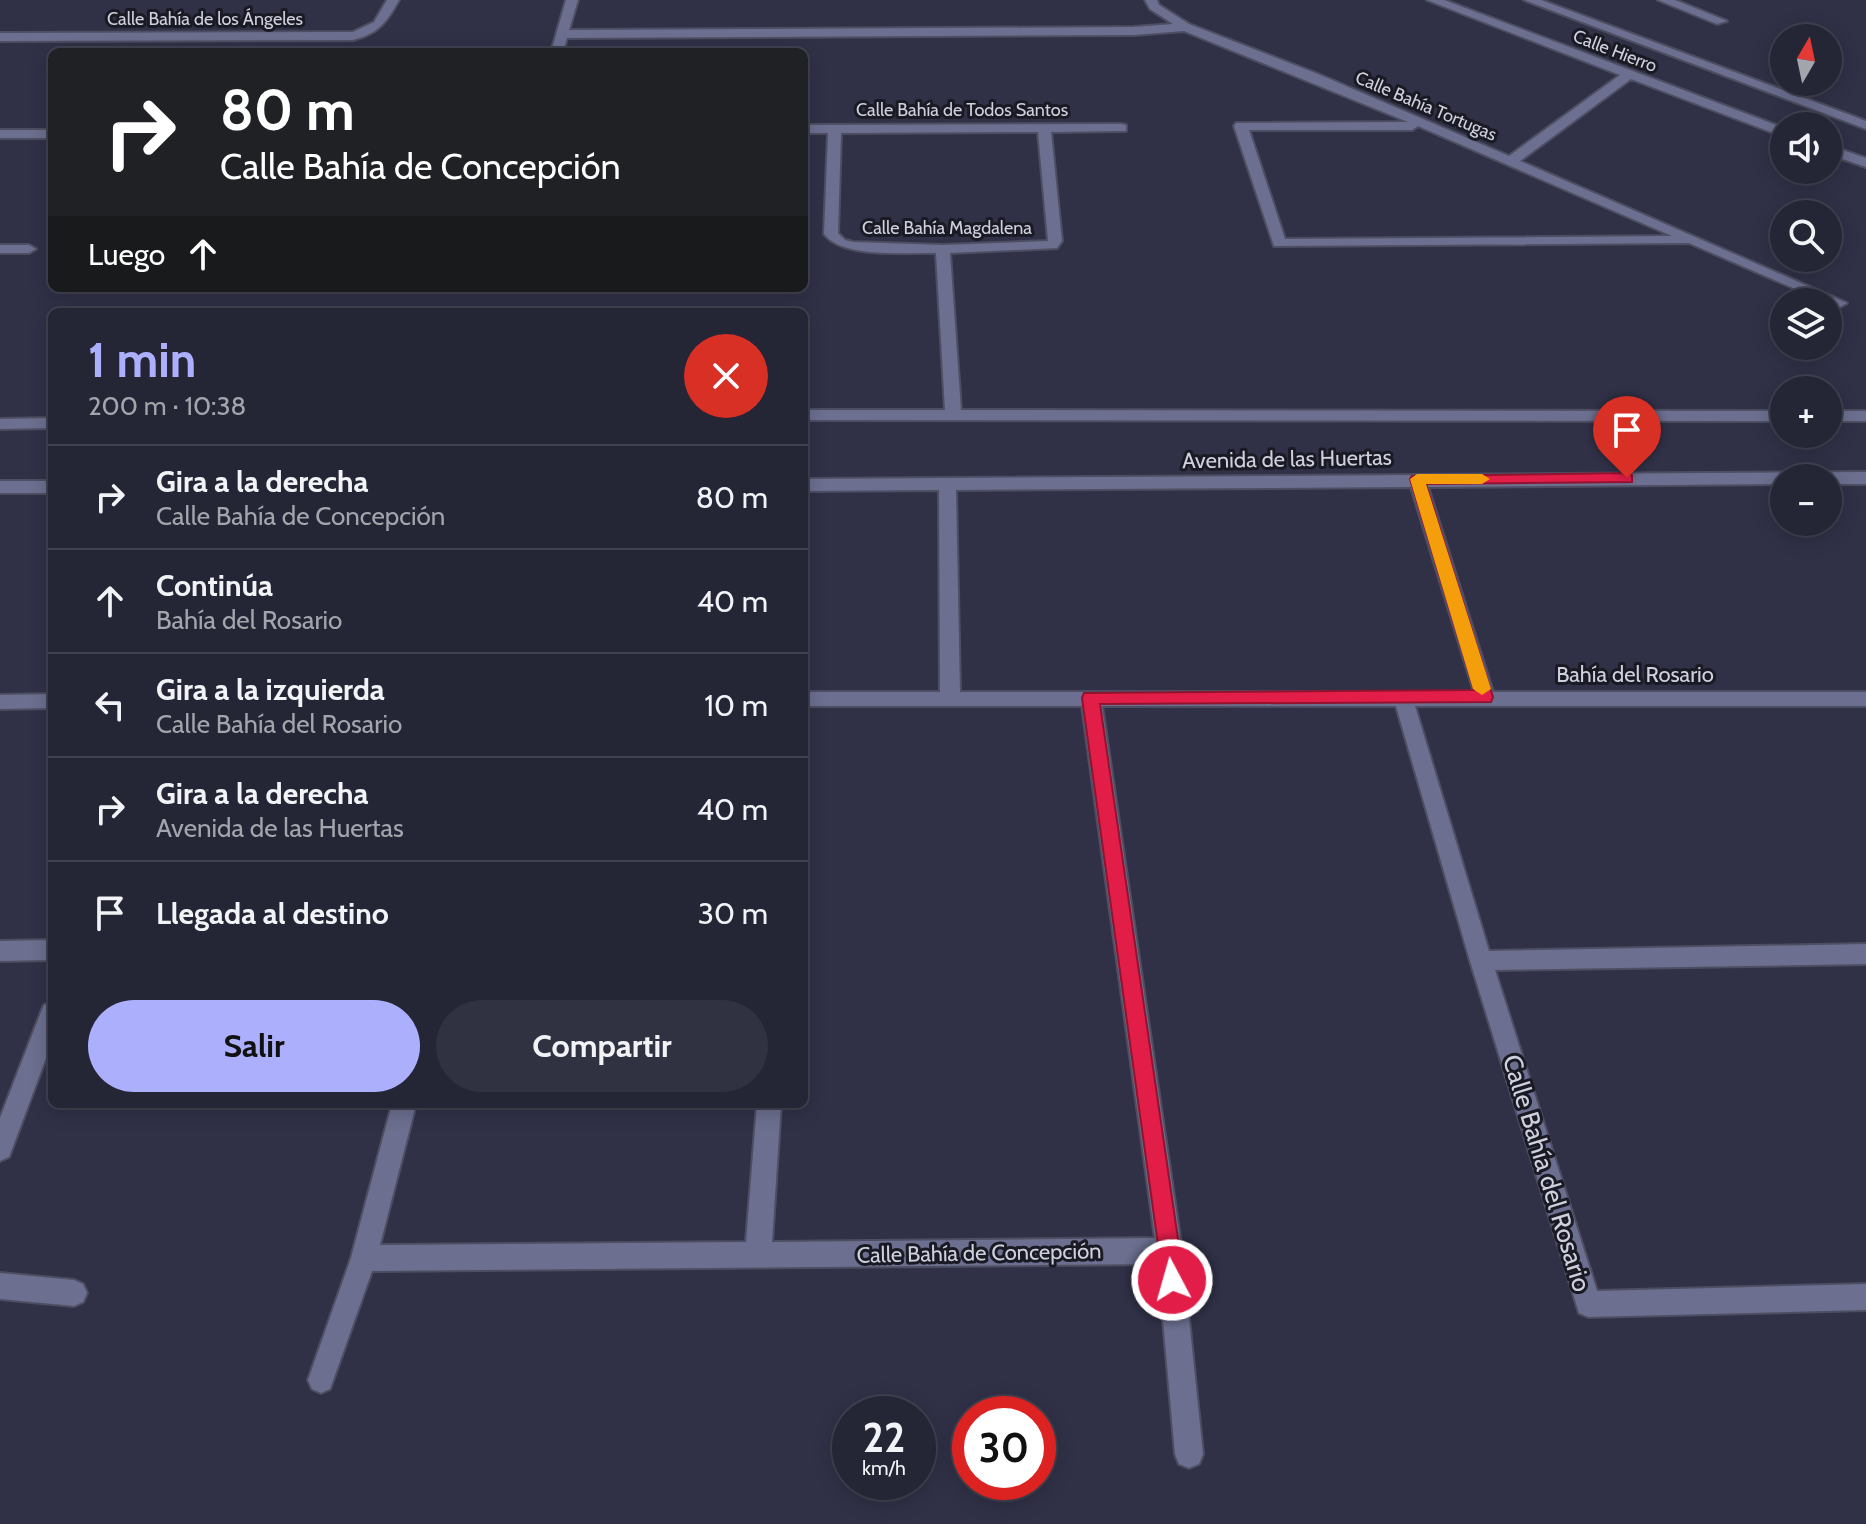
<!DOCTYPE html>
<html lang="es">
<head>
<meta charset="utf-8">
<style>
	:root { --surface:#242535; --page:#303141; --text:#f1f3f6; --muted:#a3a5ad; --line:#414250; --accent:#acaffb }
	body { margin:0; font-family:Cabin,sans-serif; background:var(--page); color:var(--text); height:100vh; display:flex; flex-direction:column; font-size:30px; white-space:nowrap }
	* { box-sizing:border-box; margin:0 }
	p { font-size:26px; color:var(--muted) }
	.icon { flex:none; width:44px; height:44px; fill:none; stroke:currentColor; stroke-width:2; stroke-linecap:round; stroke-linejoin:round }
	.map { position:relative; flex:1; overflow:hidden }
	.panel { position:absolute; left:48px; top:308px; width:760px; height:800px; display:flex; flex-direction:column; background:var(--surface); border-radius:12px; box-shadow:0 4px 20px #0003,0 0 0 2px var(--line) }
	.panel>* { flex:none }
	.banner { position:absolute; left:48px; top:48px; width:760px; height:244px; border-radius:12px; box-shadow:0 4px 20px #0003,0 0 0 2px var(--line); background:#202124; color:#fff; overflow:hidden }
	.needle { width:52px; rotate:9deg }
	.fabs { position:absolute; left:1770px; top:24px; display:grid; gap:16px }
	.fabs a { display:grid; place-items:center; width:72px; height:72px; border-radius:50%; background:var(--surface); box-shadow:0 4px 20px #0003,0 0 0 2px var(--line); font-size:40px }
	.speed { position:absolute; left:832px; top:1396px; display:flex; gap:16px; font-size:40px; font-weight:700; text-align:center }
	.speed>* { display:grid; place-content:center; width:104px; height:104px; border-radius:50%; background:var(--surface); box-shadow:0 4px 20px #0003,0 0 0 2px var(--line); line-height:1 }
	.speed small { font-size:20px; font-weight:400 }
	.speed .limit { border:12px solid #d22; background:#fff; color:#111 }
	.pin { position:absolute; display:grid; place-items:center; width:68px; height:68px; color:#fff; margin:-82px -34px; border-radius:50% 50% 50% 0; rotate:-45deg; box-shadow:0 0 8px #0007 }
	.pin .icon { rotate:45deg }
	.me { position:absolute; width:88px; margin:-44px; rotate:354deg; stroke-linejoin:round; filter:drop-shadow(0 0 6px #0008) }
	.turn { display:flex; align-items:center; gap:28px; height:168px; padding:0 40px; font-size:36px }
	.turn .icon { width:104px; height:104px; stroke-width:2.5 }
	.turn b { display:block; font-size:56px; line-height:68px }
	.then { display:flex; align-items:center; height:76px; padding:0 40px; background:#0003; gap:16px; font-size:30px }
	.round { display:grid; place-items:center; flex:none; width:84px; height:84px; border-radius:42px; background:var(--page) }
	.headline { display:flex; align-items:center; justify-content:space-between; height:136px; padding:0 40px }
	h1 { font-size:48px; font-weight:800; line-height:60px; color:var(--accent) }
	.primary-button { display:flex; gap:16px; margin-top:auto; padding:16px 40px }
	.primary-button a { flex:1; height:92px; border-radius:48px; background:var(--accent); color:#111; font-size:32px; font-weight:800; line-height:92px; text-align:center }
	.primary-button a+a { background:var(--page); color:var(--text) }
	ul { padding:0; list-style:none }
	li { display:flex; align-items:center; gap:24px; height:104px; padding:0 40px; border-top:2px solid var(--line) }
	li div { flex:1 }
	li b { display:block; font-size:30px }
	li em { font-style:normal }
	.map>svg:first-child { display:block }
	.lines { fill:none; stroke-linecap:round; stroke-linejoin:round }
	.minor-casing { stroke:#4d4e62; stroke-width:4 }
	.minor { fill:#6c6f8f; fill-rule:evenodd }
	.route { fill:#e11d48; stroke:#92132f; stroke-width:2 }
	.slow { fill:#f59e0b }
	.labels { text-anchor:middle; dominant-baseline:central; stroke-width:6; stroke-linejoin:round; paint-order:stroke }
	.far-street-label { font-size:18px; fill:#cfd0de; stroke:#1a1a24 }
	.street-label { font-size:22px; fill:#cfd0de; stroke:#1a1a24 }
	.near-street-label { font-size:26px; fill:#cfd0de; stroke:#1a1a24 }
</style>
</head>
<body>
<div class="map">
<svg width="1866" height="1524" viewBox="0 0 1866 1524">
	<rect width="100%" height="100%" fill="#303147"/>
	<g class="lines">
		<g class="minor-casing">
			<path id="minor" d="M387,0H399C387,22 378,34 353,40L0,41V33L353,32L374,22Z
				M566,0H578L569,30L1134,27L1173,24L1150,9L1145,0H1157L1159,5L1189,24L1318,74L1509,156L1620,75L1427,0H1444L1784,128V137L1631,79L1520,161L1847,303L1840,307L1835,306L1689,243L1274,246L1234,126L1236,123L1408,122L1184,31L1134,35L567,38L563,52H551ZM1418,126L1672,236L1285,239L1249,130H1412Z
				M1524,0H1541L1866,121V129Z
				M1658,0H1675L1727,21L1717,24Z
				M1121,124L1126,125V131L1051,132L1062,241L1057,248L950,253L961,410L1784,411V421L804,420V410H945L936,253C904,252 844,259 824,234L828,133H804V125ZM1038,132L1048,241L943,245L853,242L845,240L838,233L841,133Z
				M0,130H52V138H0Z
				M1828,145L1866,158V167L1828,154Z
				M0,245H29L36,249L29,253H0Z
				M1828,411H1866V421H1828Z
				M52,418V428L0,429V419Z
				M1866,472V484H1828V478H1784V484L1428,487L1493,692H1866V706H1415L1489,951L1866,944V964L1495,970L1597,1291L1866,1284V1310L1588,1317L1579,1313L1470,961L1396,706H1102L1182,1251L1203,1454L1199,1464L1189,1468L1179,1464L1175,1454L1158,1264L372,1271L330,1389L321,1393L312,1389L308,1380L351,1258L392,1104H416L380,1245L746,1242L757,1104H781L772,1242L1155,1238L1082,706H804V692H940L939,490L804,491V479ZM1411,487L1474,692H960L956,490Z
				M0,481H52V493H0Z
				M52,694V708L0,709V695Z
				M52,940V960L0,961V941Z
				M52,1002V1042L9,1157L0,1161V1118L41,1012L44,1005Z
				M0,1273L74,1280L83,1284L87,1293L83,1302L74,1306L0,1299Z"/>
		</g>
		<use href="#minor" class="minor"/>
	</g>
	<path class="route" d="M1627,473L1632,475V482L1426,484L1493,697L1491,702L1100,704L1184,1280L1180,1288L1172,1291L1164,1288L1082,698L1084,693L1474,690L1410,479L1412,476Z"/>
	<path class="slow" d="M1417,474H1482L1490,479L1482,484H1426L1491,689L1482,695L1473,689L1410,479Z"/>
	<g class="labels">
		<g class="far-street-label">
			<text x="205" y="19">Calle Bahía de los Ángeles</text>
			<text transform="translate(1615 51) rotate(21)">Calle Hierro</text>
			<text transform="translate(1426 106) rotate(23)">Calle Bahía Tortugas</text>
			<text x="962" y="110">Calle Bahía de Todos Santos</text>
			<text x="947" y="228">Calle Bahía Magdalena</text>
		</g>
		<g class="street-label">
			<text transform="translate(1287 459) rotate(-1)">Avenida de las Huertas</text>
			<text x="1635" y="674">Bahía del Rosario</text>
			<text transform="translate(979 1253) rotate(-1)">Calle Bahía de Concepción</text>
		</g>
		<g class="near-street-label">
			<text transform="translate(1547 1173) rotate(73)">Calle Bahía del Rosario</text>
		</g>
	</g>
</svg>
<div class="fabs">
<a><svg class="needle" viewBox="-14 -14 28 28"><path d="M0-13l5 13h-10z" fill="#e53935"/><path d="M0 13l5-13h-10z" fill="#a3a5ad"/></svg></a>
<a><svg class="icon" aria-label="sound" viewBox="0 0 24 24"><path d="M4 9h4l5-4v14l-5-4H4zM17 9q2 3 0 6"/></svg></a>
<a><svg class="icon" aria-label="search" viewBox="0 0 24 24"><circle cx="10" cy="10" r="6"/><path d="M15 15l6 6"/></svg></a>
<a><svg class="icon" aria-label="layers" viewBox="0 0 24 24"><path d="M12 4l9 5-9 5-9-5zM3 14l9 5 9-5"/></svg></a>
<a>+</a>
<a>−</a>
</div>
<div class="speed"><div>22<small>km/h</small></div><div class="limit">30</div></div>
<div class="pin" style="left:1627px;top:478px;background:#d93025"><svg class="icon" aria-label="arrive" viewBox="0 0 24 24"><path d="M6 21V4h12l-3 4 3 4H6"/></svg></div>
<svg class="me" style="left:1172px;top:1280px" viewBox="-20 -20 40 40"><circle r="17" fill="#e11d48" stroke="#fff" stroke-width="3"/><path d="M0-11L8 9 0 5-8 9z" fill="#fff"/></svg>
<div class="banner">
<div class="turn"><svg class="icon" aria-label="right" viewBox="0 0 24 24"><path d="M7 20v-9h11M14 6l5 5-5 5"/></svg><div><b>80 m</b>Calle Bahía de Concepción</div></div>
<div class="then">Luego<svg class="icon" aria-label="ahead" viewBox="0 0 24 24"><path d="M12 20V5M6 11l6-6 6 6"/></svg></div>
</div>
<section class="panel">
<div class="headline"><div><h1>1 min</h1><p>200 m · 10:38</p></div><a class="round" style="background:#d93025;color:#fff"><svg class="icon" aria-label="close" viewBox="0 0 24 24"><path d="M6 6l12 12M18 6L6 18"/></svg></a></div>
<ul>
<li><svg class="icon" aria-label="right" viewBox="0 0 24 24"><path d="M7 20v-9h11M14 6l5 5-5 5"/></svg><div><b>Gira a la derecha</b><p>Calle Bahía de Concepción</p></div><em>80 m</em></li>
<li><svg class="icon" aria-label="ahead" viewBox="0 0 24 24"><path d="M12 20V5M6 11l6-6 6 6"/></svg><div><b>Continúa</b><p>Bahía del Rosario</p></div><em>40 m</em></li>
<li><svg class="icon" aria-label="left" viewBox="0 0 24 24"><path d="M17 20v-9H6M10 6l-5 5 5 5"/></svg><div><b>Gira a la izquierda</b><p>Calle Bahía del Rosario</p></div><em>10 m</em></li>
<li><svg class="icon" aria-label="right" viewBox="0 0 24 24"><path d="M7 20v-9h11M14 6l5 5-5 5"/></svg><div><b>Gira a la derecha</b><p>Avenida de las Huertas</p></div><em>40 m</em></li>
<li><svg class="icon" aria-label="arrive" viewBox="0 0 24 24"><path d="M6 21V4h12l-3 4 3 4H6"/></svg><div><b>Llegada al destino</b></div><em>30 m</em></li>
</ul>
<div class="primary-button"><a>Salir</a><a>Compartir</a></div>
</section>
</div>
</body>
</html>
